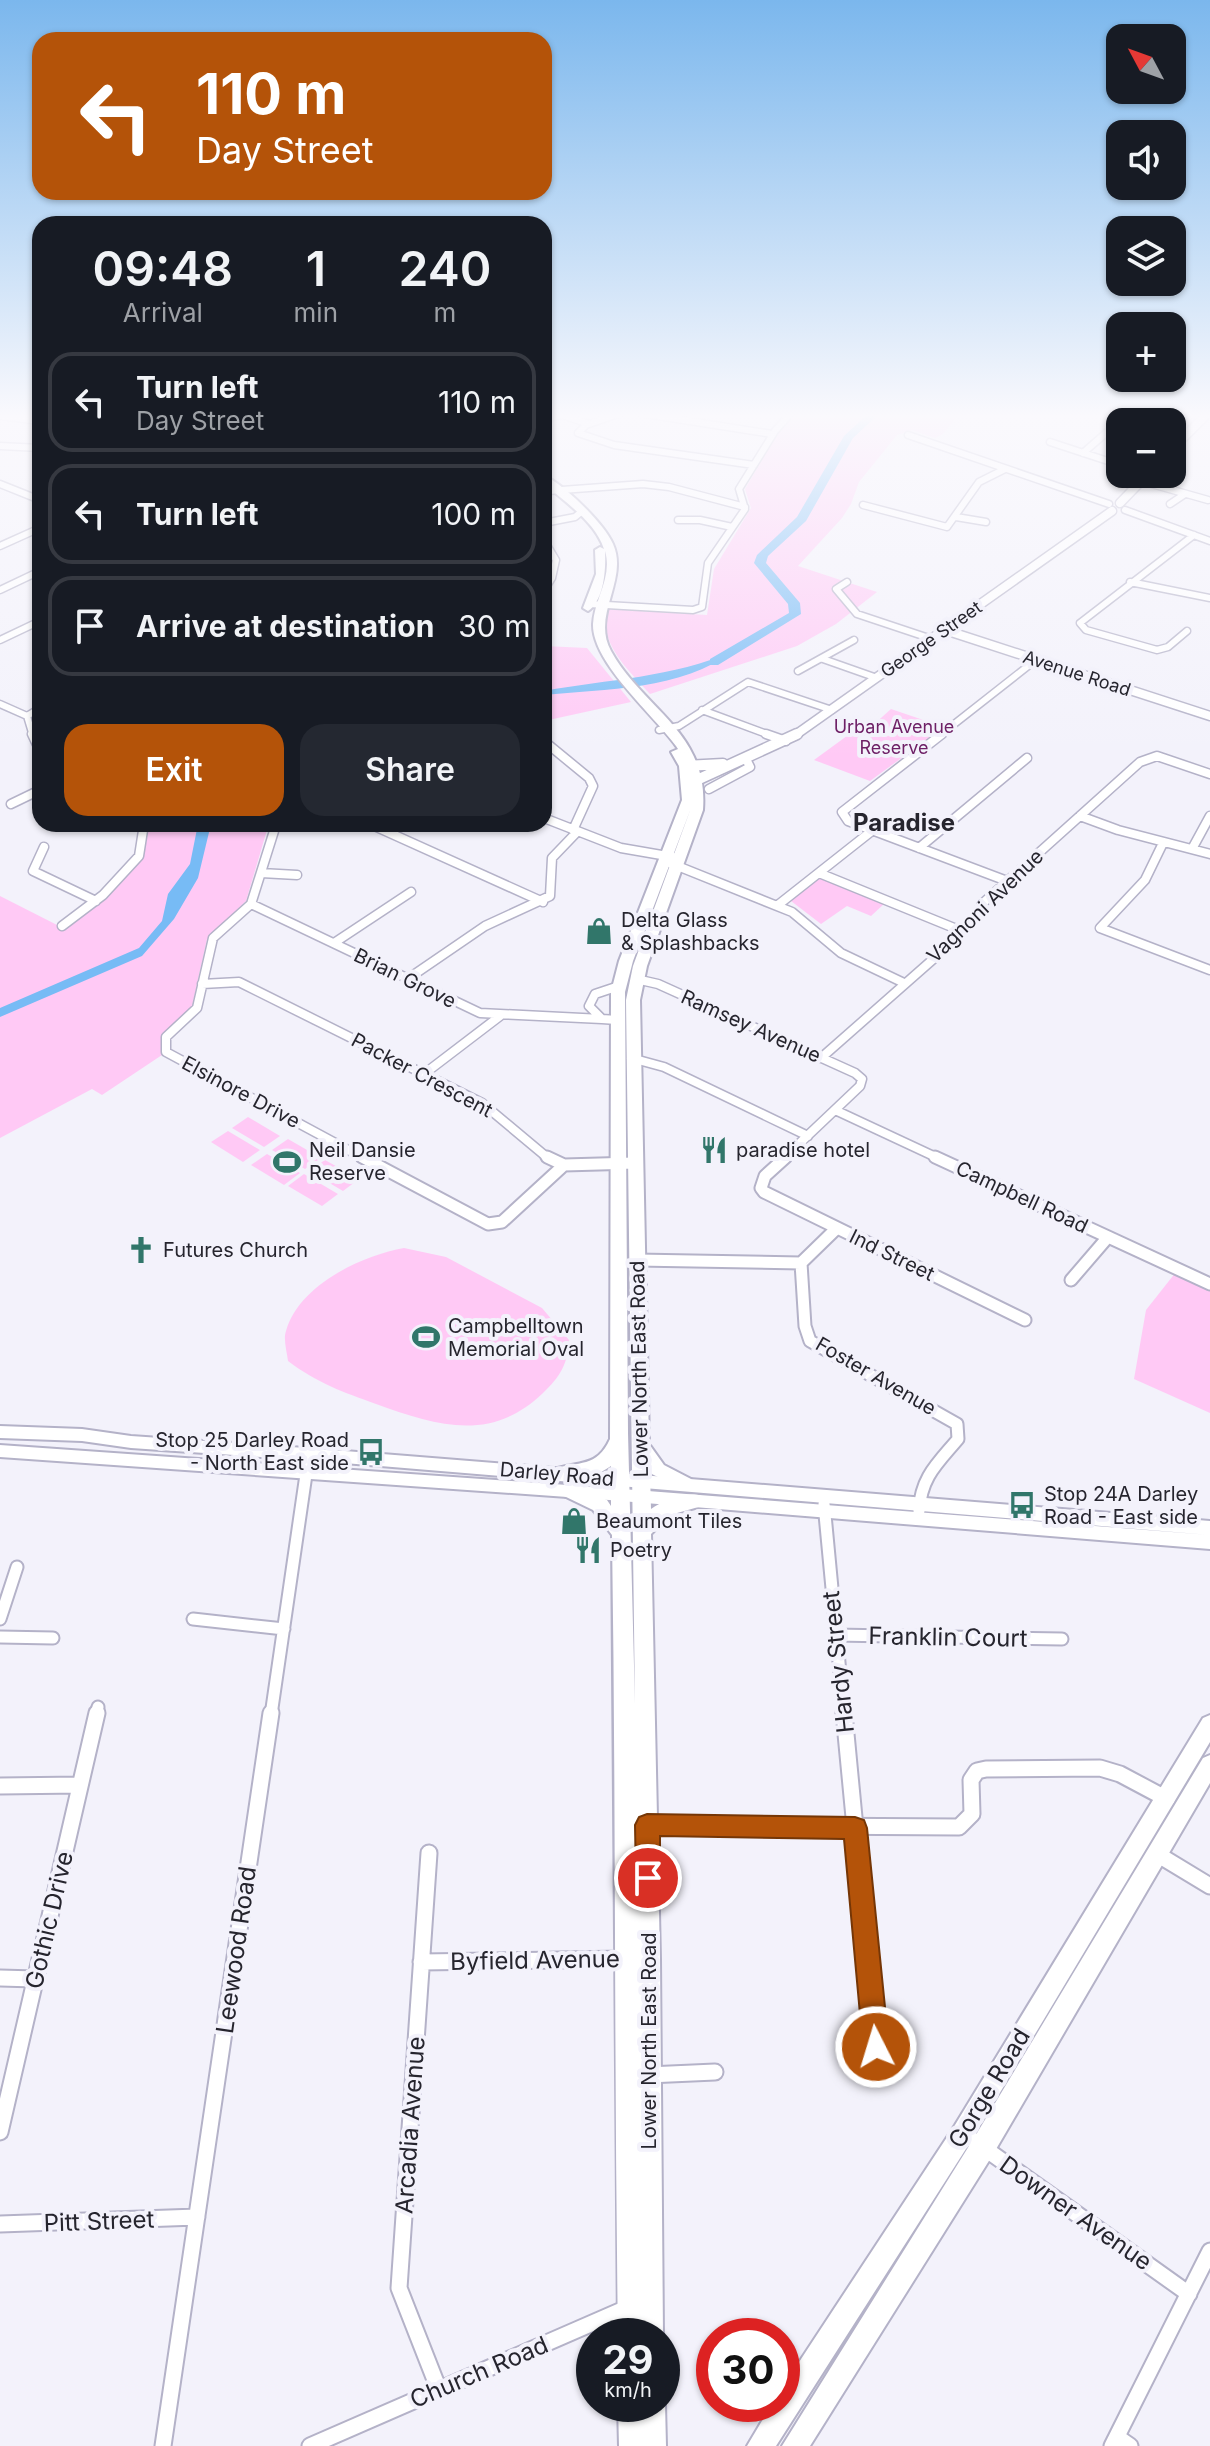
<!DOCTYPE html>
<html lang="en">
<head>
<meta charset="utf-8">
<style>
	:root { --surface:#171b24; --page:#242831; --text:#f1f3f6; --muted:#9ea1a6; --line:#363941; --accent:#b45309 }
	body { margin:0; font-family:Inter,sans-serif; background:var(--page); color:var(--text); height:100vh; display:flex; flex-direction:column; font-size:30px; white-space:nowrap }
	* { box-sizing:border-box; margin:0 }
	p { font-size:26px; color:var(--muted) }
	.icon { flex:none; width:44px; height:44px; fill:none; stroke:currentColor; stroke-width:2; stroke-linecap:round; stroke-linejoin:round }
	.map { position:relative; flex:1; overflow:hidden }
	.details { position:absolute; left:32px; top:216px; width:520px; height:616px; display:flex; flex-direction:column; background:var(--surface); border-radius:24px; box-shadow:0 2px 6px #0004 }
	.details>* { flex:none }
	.hud { position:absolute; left:32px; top:32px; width:520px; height:168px; border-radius:24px; box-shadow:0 2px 6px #0004; background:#b45309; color:#fff; overflow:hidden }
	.needle { width:52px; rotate:311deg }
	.fabs { position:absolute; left:1106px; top:24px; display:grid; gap:16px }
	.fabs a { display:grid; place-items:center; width:80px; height:80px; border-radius:16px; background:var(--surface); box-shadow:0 2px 6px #0004; font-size:40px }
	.speed { position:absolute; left:576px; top:2318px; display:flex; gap:16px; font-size:40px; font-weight:700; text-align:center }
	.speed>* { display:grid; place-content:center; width:104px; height:104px; border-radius:50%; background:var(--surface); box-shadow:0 2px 6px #0004; line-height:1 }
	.speed small { font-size:20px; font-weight:400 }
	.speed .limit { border:12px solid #d22; background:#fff; color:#111 }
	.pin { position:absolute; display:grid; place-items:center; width:68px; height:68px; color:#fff; margin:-34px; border:4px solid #fff; border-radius:50%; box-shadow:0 2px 8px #0007 }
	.me { position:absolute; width:88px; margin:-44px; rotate:355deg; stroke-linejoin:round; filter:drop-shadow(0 0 6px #0008) }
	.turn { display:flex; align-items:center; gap:28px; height:168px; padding:0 32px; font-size:36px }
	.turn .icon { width:104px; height:104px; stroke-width:2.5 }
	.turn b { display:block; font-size:56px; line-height:68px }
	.eta { display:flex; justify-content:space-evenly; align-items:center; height:136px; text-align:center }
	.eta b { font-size:48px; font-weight:600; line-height:56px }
	.cta { display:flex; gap:16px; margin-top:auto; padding:16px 32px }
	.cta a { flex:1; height:92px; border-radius:24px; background:var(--accent); color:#fff; font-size:32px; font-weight:600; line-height:92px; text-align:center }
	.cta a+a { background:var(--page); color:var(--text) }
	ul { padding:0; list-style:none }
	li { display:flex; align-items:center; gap:24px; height:100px; margin:0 16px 12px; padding:0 16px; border:4px solid var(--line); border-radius:24px }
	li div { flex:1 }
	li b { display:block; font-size:30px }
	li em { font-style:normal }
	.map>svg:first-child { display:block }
	.green { fill:#ffc9f5 }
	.water { fill:#77bbf5 }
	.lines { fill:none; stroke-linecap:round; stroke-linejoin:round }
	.river { fill:#77bbf5; fill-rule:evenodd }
	.minor-far3-casing { stroke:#b4b2c8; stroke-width:9 }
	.minor-far2-casing { stroke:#b4b2c8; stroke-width:11 }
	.minor-far1-casing { stroke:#b4b2c8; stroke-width:15 }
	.minor-casing { stroke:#b4b2c8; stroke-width:19 }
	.tertiary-far1-casing { stroke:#b4b2c8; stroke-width:11 }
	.tertiary-casing { stroke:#b4b2c8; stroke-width:13 }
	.secondary-casing { stroke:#b4b2c8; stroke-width:4 }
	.primary-casing { stroke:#b4b2c8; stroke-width:4 }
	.minor-far3 { stroke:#fff; stroke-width:6 }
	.minor-far2 { stroke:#fff; stroke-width:8 }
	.minor-far1 { stroke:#fff; stroke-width:11 }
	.minor { stroke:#fff; stroke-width:15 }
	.tertiary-far1 { stroke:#fff; stroke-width:8 }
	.tertiary { stroke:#fff; stroke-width:10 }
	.secondary { fill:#fff; fill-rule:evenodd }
	.primary { fill:#fff; fill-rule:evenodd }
	.route { fill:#b45309; stroke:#753606; stroke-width:2 }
	.labels { text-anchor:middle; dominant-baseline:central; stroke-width:8; stroke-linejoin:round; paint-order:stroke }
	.far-street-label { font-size:18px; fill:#26252e; stroke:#f3f2fb }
	.far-park-label { font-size:18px; fill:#6e2066; stroke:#f3f2fb }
	.street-label { font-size:20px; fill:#26252e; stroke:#f3f2fb }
	.poi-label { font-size:20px; fill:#26252e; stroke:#f3f2fb; text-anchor:start }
	.far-district-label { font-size:24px; font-weight:bold; fill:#26252e; stroke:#f3f2fb }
	.near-street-label { font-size:24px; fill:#26252e; stroke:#f3f2fb }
</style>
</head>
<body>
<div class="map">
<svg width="1210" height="2446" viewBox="0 0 1210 2446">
	<rect width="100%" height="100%" fill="#f3f2fb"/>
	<path class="green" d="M797,413H960L943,434L935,438L912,430L897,435L859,482L851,504L842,518L798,566L877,592L836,624L797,646L650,694C629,670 598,644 607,609L707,615L714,569L751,508L745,489L779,431Z
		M544,646L587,648L631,702L544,721Z
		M891,709L944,727L870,781L814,760L851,733L862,735Z
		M150,824H266L267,830L246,901L207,939L192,1006L162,1036V1055L102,1095L92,1089L0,1138V896L63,928L108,897L143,857Z
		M819,877L885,903L871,916L847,906L821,924L791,901Z
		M248,1117L280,1136L264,1147L232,1128Z
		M228,1131L260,1150L243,1162L211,1142Z
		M288,1139L321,1158L305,1169L272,1150Z
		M267,1154L300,1173L284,1185L251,1165Z
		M325,1160L359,1179L343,1191L309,1171Z
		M304,1174L338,1194L322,1206L288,1186Z
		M404,1248L446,1257L542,1308L569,1340C568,1364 560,1377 543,1393C491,1443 437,1426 376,1404C343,1392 317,1383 288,1361C287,1352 283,1339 286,1331C299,1285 361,1256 404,1248Z
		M1176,1272L1210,1288V1413L1134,1379L1146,1310Z"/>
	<path class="water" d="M733,651C683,690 604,689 544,695V691C608,679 673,678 733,651Z
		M198,824H211L198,878L174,919L142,956L0,1017V1008L139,948L162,921L168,894L190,864Z"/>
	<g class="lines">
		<path class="river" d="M869,413H880L853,438L806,521L768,556L766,563L800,603L801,614L718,665H710V659L789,613L788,604L754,563L757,555L797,517L844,436Z"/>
		<g class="minor-far3-casing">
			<path id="minor-far3" d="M556,413L589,424
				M621,413L586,425L578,433L614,445L754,465
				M639,413L772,434
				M0,416L40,421
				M544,419L562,415
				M908,435L1109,504
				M1050,442L1120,465
				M0,446L40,448
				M1083,453L1114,426
				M1141,481L1208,500
				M0,484L40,500
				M548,491L643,484L669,487L745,507
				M1170,504L1185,494
				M863,505L947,527L979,482L1005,469
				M1125,510L1210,541
				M956,517L986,522
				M678,520H700L732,527
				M544,523L575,517L581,512
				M544,540L556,560L552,578L544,591
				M0,546L40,528
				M847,582L836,589L857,614L932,639
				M1130,582L1210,598
				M0,590L40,571
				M589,604L693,610L702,607L708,563L745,509L739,489L775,431L791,413
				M1187,631L1168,647L1157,650L1086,630L1080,623L1194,535
				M0,640L40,621
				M823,659L877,678
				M798,671L854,640
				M0,704L27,716
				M702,710L772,736
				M27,716L33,736
				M27,716L40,708
				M659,730L679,726L748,682L832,710
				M939,736L1037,659"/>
		</g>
		<g class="minor-far2-casing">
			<path id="minor-far2" d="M32,734L40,751
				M766,734L786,741
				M942,734L842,812L848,821L1007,881
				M544,741L589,778L593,786L573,830
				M709,789L750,767L746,759
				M11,804L40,790
				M1080,816L1118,830L1210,854
				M544,818L621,848L673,857
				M370,824L543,902
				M274,831L251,904L213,938L197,1008L166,1037V1052L365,1159
				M1163,843L1145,880L1100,928L1210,970
				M44,847L33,871L96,901
				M919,848L1027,758
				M1192,849L1210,816
				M670,863L792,912L841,953L904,983
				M261,873L297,875
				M819,873L964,932
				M251,904L480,1013L602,1019
				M778,905L873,830
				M62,926L103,895L139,856L144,824
				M334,943L411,892
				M409,978L485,926L550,896L552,858L577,832
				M636,979L658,984L855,1073L862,1079L860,1086L783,1159
				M202,984L239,982L482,1103L549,1159
				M617,1020L602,1019L589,1006L595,994L619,986
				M631,1058L664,1067L808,1136
				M821,1058L964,932L983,903L1140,762L1157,756L1210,774
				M424,1074L500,1016
				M835,1110L940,1159"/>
		</g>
		<g class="minor-far1-casing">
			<path id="minor-far1" d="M362,1157L488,1224L502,1222L564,1165
				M547,1157L564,1165L635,1163
				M786,1157L765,1176L761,1188L764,1192L1025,1320
				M935,1157L1210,1284
				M637,1260L801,1263
				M801,1263L805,1326L810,1341L957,1424L958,1439C937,1464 921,1477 919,1511
				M801,1263L837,1228
				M1071,1280L1108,1237
				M824,1504L844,1715
				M0,1619L17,1567
				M193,1619L284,1629
				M835,1635L1062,1639
				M0,1637L53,1638
				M96,1715L98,1707
				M271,1715L309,1454"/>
		</g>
		<g class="minor-casing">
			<path id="minor" d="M844,1713L876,2047
				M0,1786L80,1785
				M645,1825L959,1827L972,1814L971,1780L977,1771L986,1769L1100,1768L1120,1774L1167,1799
				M429,1853L399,2288L439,2390
				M1157,1854L1210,1886
				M421,1962L627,1959
				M0,1978L35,1979
				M648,2075L715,2072
				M0,2132L97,1713
				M963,2133L1189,2294
				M0,2224L197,2217
				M1117,2437L1130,2446
				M163,2446L271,1713
				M310,2446L627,2308
				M1112,2446L1210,2251"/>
		</g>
		<g class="tertiary-far1-casing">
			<path id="tertiary-far1" d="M1172,449L1208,413
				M1120,503L1148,474
				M945,630L1210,716
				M794,736L1112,511"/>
		</g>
		<g class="tertiary-casing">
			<path id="tertiary" d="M685,766L723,764
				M699,779L797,734"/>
		</g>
		<g class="secondary-casing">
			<path id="secondary" d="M0,1426L82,1429L131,1436L320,1449L1210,1521V1535L320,1461L131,1448L82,1441L0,1438Z
				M0,1445L609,1488L1210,1535V1549L609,1500L0,1457Z"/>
		</g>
		<g class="primary-casing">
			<path id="primary" d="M544,475C565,486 603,522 613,544C629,580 591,615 611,651C643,709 709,732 703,810L647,966L640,1000L649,1444L664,1465L691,1479L694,1484L691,1489L685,1491L650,1473L651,1509C664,1500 685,1491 702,1496L704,1501L702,1506L670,1515L651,1534L660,1959L663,2336L662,2338V2336H618C614,2069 616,1802 612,1535L593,1510L564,1496L561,1491L564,1486L570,1484L607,1500L611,1506V1466C595,1477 572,1485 554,1479L551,1474L554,1469C578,1461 597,1468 610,1439L611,992L619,961L682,800L679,766L671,752L678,749L676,746C654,715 592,663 593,624C594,599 613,577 605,551C606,570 604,600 588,611L583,608L596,574L595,550L600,547L604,549C595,521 565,503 544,483ZM691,808L633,966L626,1000L635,1704L628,1433L625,992L633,961Z
				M1210,1715V1742L971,2141L776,2446H747L772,2404H782V2388L955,2125L1203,1718Z
				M1210,1755V1783L992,2156L810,2446H782L974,2138L1203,1758Z
				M662,2396L665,2404L666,2446H619L618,2404H662Z"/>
		</g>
		<use href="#minor-far3" class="minor-far3"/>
		<use href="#minor-far2" class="minor-far2"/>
		<use href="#minor-far1" class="minor-far1"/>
		<use href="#minor" class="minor"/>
		<use href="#tertiary-far1" class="tertiary-far1"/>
		<use href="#tertiary" class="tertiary"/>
		<use href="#secondary" class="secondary"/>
		<use href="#primary" class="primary"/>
	</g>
	<linearGradient id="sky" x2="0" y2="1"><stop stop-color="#7bb7ed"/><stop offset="0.55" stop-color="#faf9fd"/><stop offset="1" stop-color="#faf9fd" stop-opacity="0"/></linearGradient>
	<rect width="1210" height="756" fill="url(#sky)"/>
	<path class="route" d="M647,1814L855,1817L864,1820L867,1828L889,2047L885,2056L876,2060L867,2056L863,2047L844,1839L660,1836V1878L657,1887L648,1890L639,1887L636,1878L635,1825L639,1817Z"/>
	<defs>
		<g id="shop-bare" transform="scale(2.16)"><path d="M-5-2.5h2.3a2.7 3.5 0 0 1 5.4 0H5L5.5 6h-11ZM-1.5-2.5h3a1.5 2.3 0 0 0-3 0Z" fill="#31766a" stroke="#f3f2fb" stroke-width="2.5" paint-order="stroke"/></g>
		<g id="restaurant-bare" transform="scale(2.16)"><path d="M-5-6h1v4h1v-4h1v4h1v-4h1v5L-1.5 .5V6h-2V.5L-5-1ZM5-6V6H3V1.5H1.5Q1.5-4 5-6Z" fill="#31766a" stroke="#f3f2fb" stroke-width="2.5" paint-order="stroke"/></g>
		<g id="stadium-bare" transform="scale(2.16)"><path d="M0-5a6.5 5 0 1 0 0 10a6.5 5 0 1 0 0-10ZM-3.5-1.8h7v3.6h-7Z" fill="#31766a" stroke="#f3f2fb" stroke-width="2.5" paint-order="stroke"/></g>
		<g id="church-bare" transform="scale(2.16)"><path d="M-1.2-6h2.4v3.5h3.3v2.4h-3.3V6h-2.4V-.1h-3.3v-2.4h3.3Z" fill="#31766a" stroke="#f3f2fb" stroke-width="2.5" paint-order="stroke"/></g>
		<g id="bus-bare" transform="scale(2.16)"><path d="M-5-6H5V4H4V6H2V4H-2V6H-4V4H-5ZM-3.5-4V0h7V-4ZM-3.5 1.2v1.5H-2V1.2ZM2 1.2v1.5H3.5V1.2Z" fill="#31766a" stroke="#f3f2fb" stroke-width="2.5" paint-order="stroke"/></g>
	</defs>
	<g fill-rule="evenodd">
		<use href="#shop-bare" x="599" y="931"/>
		<use href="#restaurant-bare" x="714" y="1150"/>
		<use href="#stadium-bare" x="287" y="1162"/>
		<use href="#church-bare" x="141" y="1250"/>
		<use href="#stadium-bare" x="426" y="1337"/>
		<use href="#bus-bare" x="371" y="1452"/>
		<use href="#bus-bare" x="1022" y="1505"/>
		<use href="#shop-bare" x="574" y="1521"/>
		<use href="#restaurant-bare" x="588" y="1550"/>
	</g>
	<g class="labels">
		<g class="far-street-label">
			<text transform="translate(931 639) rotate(-35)">George Street</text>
			<text transform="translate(1077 673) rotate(18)">Avenue Road</text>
		</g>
		<g class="far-park-label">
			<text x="894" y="726">Urban Avenue<tspan x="894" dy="21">Reserve</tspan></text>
		</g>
		<g class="street-label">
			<text transform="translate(985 906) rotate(-44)">Vagnoni Avenue</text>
			<text transform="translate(405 978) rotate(26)">Brian Grove</text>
			<text transform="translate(751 1026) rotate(24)">Ramsey Avenue</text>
			<text transform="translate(422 1075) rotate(28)">Packer Crescent</text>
			<text transform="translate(241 1092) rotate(28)">Elsinore Drive</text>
			<text transform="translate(1022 1197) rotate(25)">Campbell Road</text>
			<text transform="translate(892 1255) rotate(26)">Ind Street</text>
			<text transform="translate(639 1369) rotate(-91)">Lower North East Road</text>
			<text transform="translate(876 1376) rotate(30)">Foster Avenue</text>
			<text transform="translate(557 1474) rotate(5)">Darley Road</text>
			<text transform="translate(649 2041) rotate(-90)">Lower North East Road</text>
		</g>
		<g class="poi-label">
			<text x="621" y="920">Delta Glass<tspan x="621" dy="23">&amp; Splashbacks</tspan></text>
			<text x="309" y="1150">Neil Dansie<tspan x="309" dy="23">Reserve</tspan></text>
			<text x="736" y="1150">paradise hotel</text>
			<text x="163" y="1250">Futures Church</text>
			<text x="448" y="1326">Campbelltown<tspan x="448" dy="23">Memorial Oval</tspan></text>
			<text x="349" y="1440" text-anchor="end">Stop 25 Darley Road<tspan x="349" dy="23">- North East side</tspan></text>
			<text x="1044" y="1494">Stop 24A Darley<tspan x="1044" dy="23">Road - East side</tspan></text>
			<text x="596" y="1521">Beaumont Tiles</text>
			<text x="610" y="1550">Poetry</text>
		</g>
		<g class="far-district-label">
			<text x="904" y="822">Paradise</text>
		</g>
		<g class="near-street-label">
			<text transform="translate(948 1637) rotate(1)">Franklin Court</text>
			<text transform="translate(838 1662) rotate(-96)">Hardy Street</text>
			<text transform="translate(49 1920) rotate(-77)">Gothic Drive</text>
			<text transform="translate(236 1950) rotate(-82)">Leewood Road</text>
			<text transform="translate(535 1960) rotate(-1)">Byfield Avenue</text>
			<text transform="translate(989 2088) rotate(-59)">Gorge Road</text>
			<text transform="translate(410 2125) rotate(-86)">Arcadia Avenue</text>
			<text transform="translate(1076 2213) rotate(35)">Downer Avenue</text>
			<text transform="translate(99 2221) rotate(-2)">Pitt Street</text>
			<text transform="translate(479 2372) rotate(-23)">Church Road</text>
		</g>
	</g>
</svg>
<div class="fabs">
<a><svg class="needle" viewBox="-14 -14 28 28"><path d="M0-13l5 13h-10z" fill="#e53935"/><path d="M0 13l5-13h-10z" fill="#9ea1a6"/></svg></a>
<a><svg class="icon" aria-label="sound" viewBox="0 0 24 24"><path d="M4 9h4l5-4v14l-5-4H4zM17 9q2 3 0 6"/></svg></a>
<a><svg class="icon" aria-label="layers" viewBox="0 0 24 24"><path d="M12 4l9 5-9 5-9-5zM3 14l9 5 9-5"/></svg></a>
<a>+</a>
<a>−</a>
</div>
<div class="speed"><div>29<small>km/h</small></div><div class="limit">30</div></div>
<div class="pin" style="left:648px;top:1878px;background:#d93025"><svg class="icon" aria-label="arrive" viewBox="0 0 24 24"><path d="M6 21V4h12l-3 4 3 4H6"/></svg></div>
<svg class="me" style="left:876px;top:2047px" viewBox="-20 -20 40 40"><circle r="17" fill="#b45309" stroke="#fff" stroke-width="3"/><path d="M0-11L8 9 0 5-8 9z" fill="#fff"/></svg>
<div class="hud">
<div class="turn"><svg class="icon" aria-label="left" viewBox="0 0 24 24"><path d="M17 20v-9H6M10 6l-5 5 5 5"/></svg><div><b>110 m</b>Day Street</div></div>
</div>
<section class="details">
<div class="eta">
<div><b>09:48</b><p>Arrival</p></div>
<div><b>1</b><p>min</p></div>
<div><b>240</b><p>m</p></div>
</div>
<ul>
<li><svg class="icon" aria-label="left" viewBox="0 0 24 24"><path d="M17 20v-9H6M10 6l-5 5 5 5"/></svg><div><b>Turn left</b><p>Day Street</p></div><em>110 m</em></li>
<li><svg class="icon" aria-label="left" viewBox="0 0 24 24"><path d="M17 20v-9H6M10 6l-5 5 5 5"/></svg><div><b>Turn left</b></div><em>100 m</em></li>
<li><svg class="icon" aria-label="arrive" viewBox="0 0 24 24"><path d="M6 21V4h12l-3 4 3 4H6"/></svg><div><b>Arrive at destination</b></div><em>30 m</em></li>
</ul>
<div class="cta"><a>Exit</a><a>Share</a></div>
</section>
</div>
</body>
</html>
